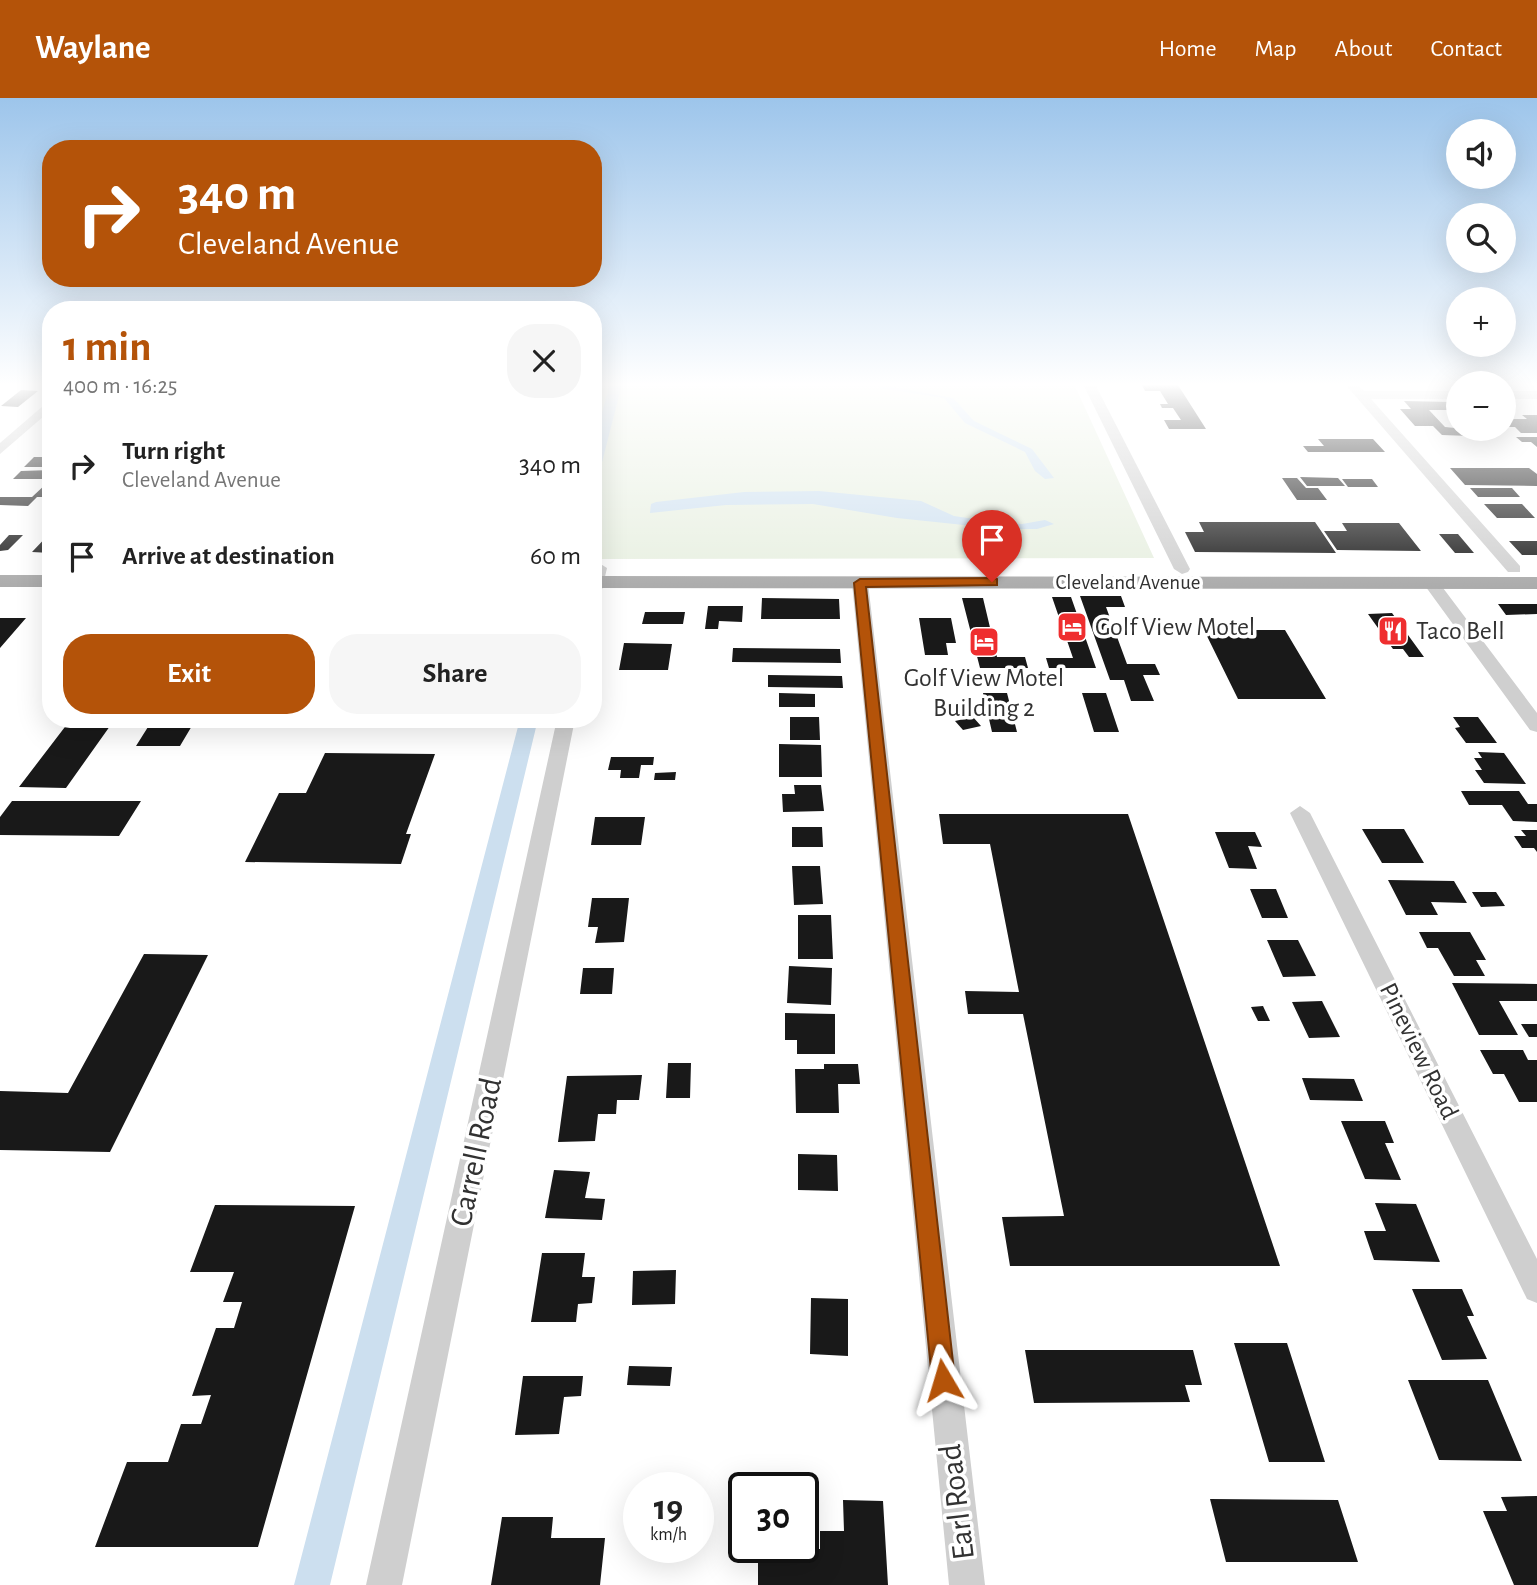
<!DOCTYPE html>
<html lang="en">
<head>
<meta charset="utf-8">
<style>
	:root { --surface:#fff; --page:#f6f6f6; --text:#222; --muted:#767676; --accent:#b45309 }
	body { margin:0; font-family:"Alegreya Sans",sans-serif; background:var(--page); color:var(--text); height:100vh; display:flex; flex-direction:column; font-size:26px; white-space:nowrap }
	* { box-sizing:border-box; margin:0 }
	p { font-size:23px; color:var(--muted) }
	.icon { flex:none; width:38px; height:38px; fill:none; stroke:currentColor; stroke-width:2; stroke-linecap:round; stroke-linejoin:round }
	.map { position:relative; flex:1; overflow:hidden }
	.side { position:absolute; left:42px; top:203px; width:560px; height:427px; display:flex; flex-direction:column; background:var(--surface); border-radius:28px; box-shadow:0 7px 28px #0002 }
	.side>* { flex:none }
	.hud { position:absolute; left:42px; top:42px; width:560px; height:147px; border-radius:28px; box-shadow:0 7px 28px #0002; background:#b45309; color:#fff; overflow:hidden }
	.fabs { position:absolute; left:1446px; top:21px; display:grid; gap:14px }
	.fabs a { display:grid; place-items:center; width:70px; height:70px; border-radius:50%; background:var(--surface); box-shadow:0 7px 28px #0002; font-size:35px }
	.speed { position:absolute; left:623px; top:1374px; display:flex; gap:14px; font-size:35px; font-weight:700; text-align:center }
	.speed>* { display:grid; place-content:center; width:91px; height:91px; border-radius:50%; background:var(--surface); box-shadow:0 7px 28px #0002; line-height:1 }
	.speed small { font-size:18px; font-weight:400 }
	.speed .limit { border:4px solid #111; border-radius:10px; background:#fff; color:#111 }
	.pin { position:absolute; display:grid; place-items:center; width:60px; height:60px; color:#fff; margin:-72px -30px; border-radius:50% 50% 50% 0; rotate:-45deg; box-shadow:0 0 7px #0007 }
	.pin .icon { rotate:45deg }
	.me { position:absolute; width:77px; margin:-38px; rotate:353deg; stroke-linejoin:round; filter:drop-shadow(0 0 5px #0008) }
	.turn { display:flex; align-items:center; gap:24px; height:147px; padding:0 21px; font-size:32px }
	.turn .icon { width:91px; height:91px; stroke-width:2.5 }
	.turn b { display:block; font-size:49px; line-height:60px }
	.round { display:grid; place-items:center; flex:none; width:74px; height:74px; border-radius:28px; background:var(--page) }
	.overview { display:flex; align-items:center; justify-content:space-between; height:119px; padding:0 21px }
	h1 { font-size:42px; font-weight:700; line-height:52px; color:var(--accent) }
	.action { display:flex; gap:14px; margin-top:auto; padding:14px 21px }
	.action a { flex:1; height:80px; border-radius:28px; background:var(--accent); color:#fff; font-size:28px; font-weight:700; line-height:80px; text-align:center }
	.action a+a { background:var(--page); color:var(--text) }
	ul { padding:0; list-style:none }
	li { display:flex; align-items:center; gap:21px; height:91px; padding:0 21px }
	li div { flex:1 }
	li b { display:block; font-size:26px }
	li em { font-style:normal }
	header { display:flex; align-items:center; gap:42px; box-sizing:border-box; height:98px; padding:0 35px; background:var(--accent); color:#fff }
	header strong { font-size:33px }
	nav { display:flex; gap:38px; margin-inline-start:auto; font-size:24px }
	.map>svg:first-child { display:block }
	.green { fill:#e7efe0 }
	.water { fill:#ccdfef }
	.lines { fill:none; stroke-linecap:round; stroke-linejoin:round }
	.canal { fill:#ccdfef; fill-rule:evenodd }
	.building { fill:#191919 }
	.minor { fill:#cfcfcf; fill-rule:evenodd }
	.major { fill:#aaa; fill-rule:evenodd }
	.route { fill:#b45309; stroke:#753606; stroke-width:2 }
	.labels { text-anchor:middle; dominant-baseline:central; stroke-width:7; stroke-linejoin:round; paint-order:stroke }
	.far-street-label { font-size:21px; fill:#323232; stroke:#fff }
	.poi-label { font-size:26px; fill:#323232; stroke:#fff; text-anchor:start }
	.street-label { font-size:26px; fill:#323232; stroke:#fff }
	.near-street-label { font-size:32px; fill:#323232; stroke:#fff }
</style>
</head>
<body>
<header>
<strong>Waylane</strong>
<nav><a>Home</a><a>Map</a><a>About</a><a>Contact</a></nav>
</header>
<div class="map">
<svg width="1537" height="1487" viewBox="0 0 1537 1487">
	<rect width="100%" height="100%" fill="#fff"/>
	<path class="green" d="M593,286H1074L1154,460L593,461Z"/>
	<path class="water" d="M886,288L953,300L974,323L1032,351L1054,380L1045,381L1035,373L1025,354L965,325L944,300L879,290Z
		M819,393L921,403L954,418L994,424L1022,426L1045,422L1054,426L1037,431H1002L897,420L813,406L726,407L650,415L651,406L656,404L744,394Z"/>
	<g class="lines">
		<path class="canal" d="M610,286H622L600,372L593,376V346Z
			M520,621H538L330,1487H294Z"/>
	</g>
	<path class="building" d="M1142,287H1178L1206,331H1169L1164,322H1181L1173,310H1162L1160,306H1168L1160,293H1145Z
		M21,292L38,293L18,309L1,308Z
		M1404,303L1451,304L1458,312H1429L1445,329L1465,331L1471,338L1442,337L1433,328H1415L1400,311H1411Z
		M1503,316L1509,321H1527L1522,317H1537V335H1521L1515,329H1503Z
		M1516,339H1537V349L1531,344H1522Z
		M1318,341H1373L1385,354H1308L1303,348H1324Z
		M34,359H51V369H24Z
		M1450,370H1529L1537,376V388L1465,387Z
		M51,372L45,381H13L21,373Z
		M1300,379L1338,380L1345,388H1307Z
		M1282,380H1297L1306,390H1318L1327,402H1297Z
		M1342,381H1372L1378,389H1348Z
		M47,385H51V399H37L28,408L0,407V399H32Z
		M1470,390H1512L1520,399H1478Z
		M1484,406H1522L1535,420H1497Z
		M1199,424H1315L1336,455L1195,454L1185,434H1204Z
		M1342,425H1399L1421,453L1337,452L1324,433H1347Z
		M51,434V455L32,454Z
		M1439,436H1458L1474,455H1455Z
		M9,437H23L8,452L0,453V447Z
		M1509,443H1537V457H1522Z
		M1080,498H1121L1125,509H1106L1127,566H1155L1160,577H1143L1154,603H1131L1124,582H1110Z
		M1052,499H1071L1096,570H1049L1046,560H1073Z
		M762,500L839,501L840,521H761Z
		M962,500H983L997,559H1025L1028,570H980Z
		M1498,506H1537V516L1506,517Z
		M708,508H743L742,524L719,523L718,531H705Z
		M645,514H685L683,526H642Z
		M1392,515L1424,559H1409L1403,551H1393L1368,516Z
		M0,520H26L0,550Z
		M919,520H951L956,545H946L948,557H925Z
		M1204,532H1285L1326,601H1238Z
		M624,545L672,546L668,572H619Z
		M733,550L840,551L841,565L732,564Z
		M768,577L842,578L843,590L768,589Z
		M779,595L815,596V609H779Z
		M983,595H1007L1017,634H992Z
		M1082,595H1106L1119,634H1094Z
		M790,619H819L820,642H790Z
		M973,619L981,628L963,632L955,623Z
		M1453,619H1478L1497,645H1466L1455,630L1460,629Z
		M71,621H115L66,690L19,689Z
		M153,621H196L180,648H136Z
		M779,646L821,647L822,679H779Z
		M1478,654L1504,655L1526,686L1484,685L1475,672H1482L1474,660H1482Z
		M325,655L435,656L406,736H411L401,766L245,764L279,695H306Z
		M611,659H654L653,667H641L639,680H620L621,672H608Z
		M676,674L675,682H654L655,675Z
		M794,687H821L824,713L783,714L782,696H795Z
		M1461,693H1519L1528,706H1537V724L1513,723L1502,707H1469Z
		M12,703H141L119,738L0,737V719Z
		M939,716H1128L1280,1168H1010L1002,1119L1064,1118L1023,916H968L965,893L1019,894L990,746H943Z
		M595,719H645L641,747H591Z
		M792,729H822L823,749H792Z
		M1362,731H1404L1424,765H1382Z
		M1521,732H1537V754L1534,750H1522L1514,738H1526Z
		M1215,734H1255L1262,749L1248,748L1257,771L1229,770Z
		M792,768H820L823,806L794,807Z
		M1388,782L1454,783L1467,805L1431,804L1438,817H1406Z
		M1250,791H1276L1288,820H1262Z
		M1472,794H1496L1505,808L1481,809Z
		M592,800H629L624,844L595,845L598,829H588Z
		M798,817H831L833,861H798Z
		M1419,834H1470L1486,862H1476L1485,878H1454L1438,850H1427Z
		M1267,842H1298L1316,878L1283,879Z
		M144,856L208,857L110,1054L0,1052V993L68,995Z
		M789,868L832,870L831,907L787,905Z
		M583,870H614L612,896H580Z
		M1452,885L1537,886V903H1499L1518,937H1479Z
		M1322,903L1340,939L1309,940L1292,904Z
		M1263,908L1270,923H1258L1251,909Z
		M785,915L835,916V956H797V942H785Z
		M1521,926H1537V939H1529Z
		M1480,952H1523L1528,962H1537V1004H1519L1504,976H1493Z
		M668,965H691L690,1000H666Z
		M824,966H858L860,986H838L839,1015H796L795,971H824Z
		M642,977L639,1002H617L616,1016H598L595,1043L558,1044L567,978Z
		M1302,980L1354,981L1363,1003L1310,1002Z
		M1341,1023H1385L1394,1045H1385L1401,1082L1365,1081Z
		M798,1056L837,1057L838,1093L798,1092Z
		M554,1072L590,1074L585,1100L605,1101L602,1122L545,1120Z
		M1375,1105L1416,1106L1440,1164L1374,1162L1364,1133H1386Z
		M215,1107L355,1108L258,1449H95L127,1364H168L181,1326H201L211,1297L192,1298L216,1230H234L242,1204H223L234,1174H190Z
		M542,1155H585L582,1179H595L592,1205L578,1206L576,1224H531Z
		M676,1172L675,1206L632,1207L633,1173Z
		M1412,1191H1462L1474,1218H1467L1487,1261L1442,1262Z
		M811,1200L848,1201V1258L810,1256Z
		M1234,1245H1287L1325,1364H1269Z
		M1025,1252H1193L1202,1287H1185L1190,1304L1034,1305Z
		M629,1268L672,1269L670,1288L627,1287Z
		M523,1278H583L581,1298L564,1299L559,1336L515,1337Z
		M1408,1282H1488L1522,1363L1439,1362Z
		M1537,1398V1487H1514L1483,1413H1507L1501,1399Z
		M1210,1401L1338,1402L1358,1464H1226Z
		M843,1402L883,1403L888,1487H758V1450L820,1451V1433H844Z
		M502,1419H553L551,1440H605L600,1487H491Z"/>
	<g class="lines">
		<path class="minor" d="M1083,286H1095L1190,471L1188,474L1182,476L1174,471Z
			M1345,286H1357L1364,293H1458V301H1371L1520,468V474H1508Z
			M1503,293H1537V301H1503Z
			M51,301V312L0,356V345Z
			M599,465L607,470L601,496L593,501V467Z
			M860,480L868,485L985,1487H949L852,485Z
			M1431,480L1437,482L1537,615V634L1530,632L1423,485Z
			M557,621H575L402,1487H366Z
			M1300,708L1310,715L1537,1161V1205L1527,1201L1290,715Z"/>
		<path class="major" d="M0,477H51V489H0Z
			M593,478L1537,479V491L593,490Z"/>
	</g>
	<linearGradient id="sky" x2="0" y2="1"><stop stop-color="#9dc5eb"/><stop offset="0.58" stop-color="#fff"/><stop offset="1" stop-color="#fff" stop-opacity="0"/></linearGradient>
	<rect width="1537" height="494" fill="url(#sky)"/>
	<path class="route" d="M992,480L997,481V487L866,489L955,1282L952,1291L943,1294L935,1291L932,1282L854,485L860,481Z"/>
	<defs>
		<g id="hotel-square" transform="scale(1.575)"><rect x="-9" y="-9" width="18" height="18" rx="4" fill="#ef2e2f" stroke="#fff"/><path d="M-6-4.5h1.5V1H6V5H4.5V3h-9V5H-6ZM-4 0a1.8 1.8 0 1 1 3.6 0ZM.5 0V-2.5h3Q6-2.5 6 0Z" fill="#fff"/></g>
		<g id="restaurant-square" transform="scale(1.575)"><rect x="-9" y="-9" width="18" height="18" rx="4" fill="#ef2e2f" stroke="#fff"/><path d="M-5-6h1v4h1v-4h1v4h1v-4h1v5L-1.5 .5V6h-2V.5L-5-1ZM5-6V6H3V1.5H1.5Q1.5-4 5-6Z" fill="#fff"/></g>
	</defs>
	<g fill-rule="evenodd">
		<use href="#hotel-square" x="1072" y="529"/>
		<use href="#restaurant-square" x="1393" y="533"/>
		<use href="#hotel-square" x="984" y="544"/>
	</g>
	<g class="labels">
		<g class="far-street-label">
			<text x="1128" y="484">Cleveland Avenue</text>
		</g>
		<g class="poi-label">
			<text x="1095" y="529">Golf View Motel</text>
			<text x="1416" y="533">Taco Bell</text>
			<text x="984" y="580" text-anchor="middle">Golf View Motel<tspan x="984" dy="30">Building 2</tspan></text>
		</g>
		<g class="street-label">
			<text transform="translate(1419 953) rotate(64)">Pineview Road</text>
		</g>
		<g class="near-street-label">
			<text transform="translate(476 1054) rotate(-78)">Carrell Road</text>
			<text transform="translate(957 1404) rotate(-97)">Earl Road</text>
		</g>
	</g>
</svg>
<div class="fabs">
<a><svg class="icon" aria-label="sound" viewBox="0 0 24 24"><path d="M4 9h4l5-4v14l-5-4H4zM17 9q2 3 0 6"/></svg></a>
<a><svg class="icon" aria-label="search" viewBox="0 0 24 24"><circle cx="10" cy="10" r="6"/><path d="M15 15l6 6"/></svg></a>
<a>+</a>
<a>−</a>
</div>
<div class="speed"><div>19<small>km/h</small></div><div class="limit">30</div></div>
<div class="pin" style="left:992px;top:484px;background:#d93025"><svg class="icon" aria-label="arrive" viewBox="0 0 24 24"><path d="M6 21V4h12l-3 4 3 4H6"/></svg></div>
<svg class="me" style="left:943px;top:1282px" viewBox="-20 -20 40 40"><path d="M0-17L14 15 0 8-14 15z" fill="#b45309" stroke="#fff" stroke-width="4"/></svg>
<div class="hud">
<div class="turn"><svg class="icon" aria-label="right" viewBox="0 0 24 24"><path d="M7 20v-9h11M14 6l5 5-5 5"/></svg><div><b>340 m</b>Cleveland Avenue</div></div>
</div>
<section class="side">
<div class="overview"><div><h1>1 min</h1><p>400 m · 16:25</p></div><a class="round"><svg class="icon" aria-label="close" viewBox="0 0 24 24"><path d="M6 6l12 12M18 6L6 18"/></svg></a></div>
<ul>
<li><svg class="icon" aria-label="right" viewBox="0 0 24 24"><path d="M7 20v-9h11M14 6l5 5-5 5"/></svg><div><b>Turn right</b><p>Cleveland Avenue</p></div><em>340 m</em></li>
<li><svg class="icon" aria-label="arrive" viewBox="0 0 24 24"><path d="M6 21V4h12l-3 4 3 4H6"/></svg><div><b>Arrive at destination</b></div><em>60 m</em></li>
</ul>
<div class="action"><a>Exit</a><a>Share</a></div>
</section>
</div>
</body>
</html>
